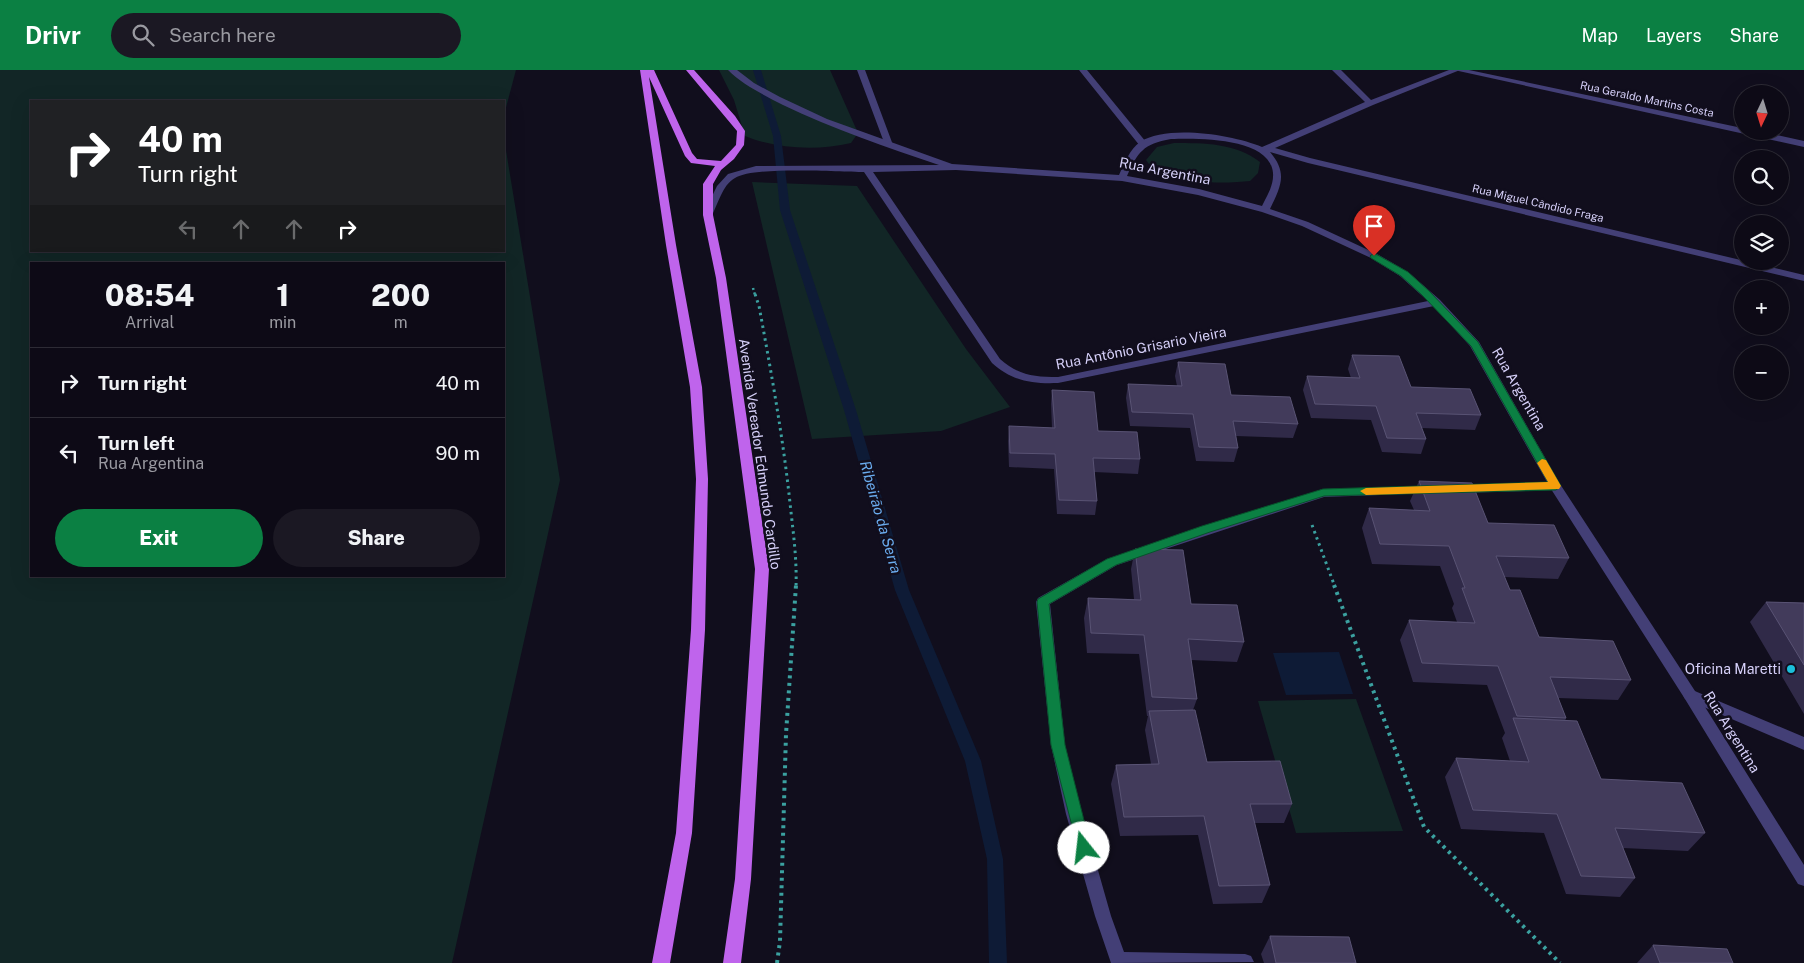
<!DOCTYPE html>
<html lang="en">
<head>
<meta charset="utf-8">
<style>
	:root { --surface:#0d0a16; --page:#1b1823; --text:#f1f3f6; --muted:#9a9aa1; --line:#2d2b35; --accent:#0b8043 }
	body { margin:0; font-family:"Public Sans",sans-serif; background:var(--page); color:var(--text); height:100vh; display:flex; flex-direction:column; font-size:19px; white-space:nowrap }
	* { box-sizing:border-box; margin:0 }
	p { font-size:16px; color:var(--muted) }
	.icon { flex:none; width:28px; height:28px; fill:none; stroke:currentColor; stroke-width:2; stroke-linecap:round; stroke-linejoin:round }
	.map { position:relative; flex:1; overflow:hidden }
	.sheet { position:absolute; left:30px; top:192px; width:475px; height:315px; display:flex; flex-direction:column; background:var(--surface); border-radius:0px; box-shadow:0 5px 20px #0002,0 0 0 1px var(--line) }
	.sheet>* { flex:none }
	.banner { position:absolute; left:30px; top:30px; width:475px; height:152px; border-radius:0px; box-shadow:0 5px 20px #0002,0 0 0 1px var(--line); background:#202124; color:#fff; overflow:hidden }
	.needle { width:32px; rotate:184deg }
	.controls { position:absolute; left:1734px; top:15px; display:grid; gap:10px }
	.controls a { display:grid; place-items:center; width:55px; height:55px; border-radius:50%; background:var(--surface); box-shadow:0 5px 20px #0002,0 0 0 1px var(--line); font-size:25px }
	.pin { position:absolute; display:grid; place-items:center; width:42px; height:42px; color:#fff; margin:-51px -21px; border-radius:50% 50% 50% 0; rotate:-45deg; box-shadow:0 0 5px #0007 }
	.pin .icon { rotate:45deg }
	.me { position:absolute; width:55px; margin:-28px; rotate:344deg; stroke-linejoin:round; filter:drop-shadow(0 0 4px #0008) }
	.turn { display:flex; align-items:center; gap:18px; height:105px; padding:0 25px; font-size:22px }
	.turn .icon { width:65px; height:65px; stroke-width:2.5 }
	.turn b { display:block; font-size:35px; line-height:42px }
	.lanes { display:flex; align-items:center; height:48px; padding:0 25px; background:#0003; justify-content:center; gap:25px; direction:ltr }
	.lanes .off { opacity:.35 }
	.eta { display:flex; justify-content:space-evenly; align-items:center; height:85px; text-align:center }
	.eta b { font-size:30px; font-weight:800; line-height:35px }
	.cta { display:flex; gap:10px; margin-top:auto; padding:10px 25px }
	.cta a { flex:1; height:58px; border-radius:30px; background:var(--accent); color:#fff; font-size:20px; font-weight:800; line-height:58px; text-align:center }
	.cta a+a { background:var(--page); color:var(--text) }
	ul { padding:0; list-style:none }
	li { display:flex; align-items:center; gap:15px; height:70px; padding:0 25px; border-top:1px solid var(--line) }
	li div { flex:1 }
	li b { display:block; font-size:19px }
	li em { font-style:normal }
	header { display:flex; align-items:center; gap:30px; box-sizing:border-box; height:70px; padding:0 25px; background:var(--accent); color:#fff }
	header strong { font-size:24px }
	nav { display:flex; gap:28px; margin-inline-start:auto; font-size:18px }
	.search { width:350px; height:45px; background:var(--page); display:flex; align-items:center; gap:12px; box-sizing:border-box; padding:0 18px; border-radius:28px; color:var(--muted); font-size:19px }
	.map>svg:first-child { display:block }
	.green { fill:#122626; fill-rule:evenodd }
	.water { fill:#0e1b36 }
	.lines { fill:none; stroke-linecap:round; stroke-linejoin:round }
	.stream { fill:#0e1b36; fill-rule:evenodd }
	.path-far2 { stroke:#3ba1a0; stroke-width:2.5; stroke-dasharray:2 2.5; stroke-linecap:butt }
	.path-far1 { stroke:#3ba1a0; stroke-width:3; stroke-dasharray:2.5 4; stroke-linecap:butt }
	.path { stroke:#3ba1a0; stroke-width:4; stroke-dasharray:3 4.5; stroke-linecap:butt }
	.minor { fill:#433f76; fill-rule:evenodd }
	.tertiary { fill:#433f76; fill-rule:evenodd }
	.primary { fill:#bf64ec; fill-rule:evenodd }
	.wall { fill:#302a48 }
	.building { fill:#423b5b; stroke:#595374 }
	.route { fill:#0b8043; stroke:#07532c }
	.slow { fill:#f59e0b }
	.poi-dot { fill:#1bbfda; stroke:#110e1d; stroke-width:2 }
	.labels { text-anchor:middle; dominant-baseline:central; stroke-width:5; stroke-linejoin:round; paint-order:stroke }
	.far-street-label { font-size:11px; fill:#d6d0f9; stroke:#110e1d }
	.street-label { font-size:14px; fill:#d6d0f9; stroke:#110e1d }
	.poi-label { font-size:14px; fill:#d6d0f9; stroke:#110e1d; text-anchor:end }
	.water-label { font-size:15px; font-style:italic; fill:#6aabed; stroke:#110e1d }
</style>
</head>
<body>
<header>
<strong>Drivr</strong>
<div class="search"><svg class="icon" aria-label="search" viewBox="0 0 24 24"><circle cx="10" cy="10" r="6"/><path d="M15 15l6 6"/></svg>Search here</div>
<nav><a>Map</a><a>Layers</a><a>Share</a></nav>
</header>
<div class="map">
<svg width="1804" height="893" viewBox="0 0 1804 893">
	<rect width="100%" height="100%" fill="#110e1d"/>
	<path class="green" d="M0,0H516L504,45V31H31V181H504V68L560,410L452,893H0ZM31,194H504V506H31Z
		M719,0H830L858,63L851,73C818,81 776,79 745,66L734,30Z
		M1174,73C1204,73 1236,73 1260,92L1258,103L1250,111C1224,114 1161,115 1146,90L1157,77Z
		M752,112L857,116L966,279L1010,337L941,361L812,369Z
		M1356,629L1403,761L1296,763L1258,631Z"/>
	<path class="water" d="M1339,582L1353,624L1286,625L1273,583Z"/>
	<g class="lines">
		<path class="stream" d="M753,0H761L781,66L790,140L856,340L909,520L981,691L1003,789L1007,893H989L987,789L965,691L895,520L844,340L780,140L773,66Z"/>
		<path class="path-far2" d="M753,218L755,225"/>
		<path class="path-far1" d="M755,224L759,236C771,301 783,367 790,433C793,461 797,488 796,517
			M1312,455L1335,517"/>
		<path class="path" d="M1334,515L1424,757L1560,893
			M777,893L780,871L786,664L796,515"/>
		<path class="minor" d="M857,0H865L893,75L892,77L885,75Z
			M1079,0H1087L1146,72V76H1140Z
			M1454,0H1469L1742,58V61H1758L1804,71V77Z
			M1555,412L1561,416L1555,420L1458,423L1452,419L1458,415Z
			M1431,416L1437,420L1435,423L1324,427L1117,495L1050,534L1065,675L1082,744L1111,846L1124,882L1245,884L1251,886L1254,892L1111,893L1095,846L1066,744L1051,675L1036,532L1038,528L1107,489L1323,419Z
			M1690,619L1804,667V680L1685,629L1683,625L1685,621Z"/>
		<path class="tertiary" d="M728,0H737L754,13L780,27L827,49L952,94L1119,105C1124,94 1130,79 1140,72C1167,54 1234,65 1262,77L1365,32L1332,0H1341L1371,30L1449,0H1460L1373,35L1275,78L1310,88L1804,205V211L1308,93L1270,82C1288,103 1281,116 1270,139L1308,152L1377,184L1408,202L1440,230L1479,272L1560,414L1695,621L1804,795V816L1798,814L1685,629L1551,419L1470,276L1434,236L1058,313C1032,314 1012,311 992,293L864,102C838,102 754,96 735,108C722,115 718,135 711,147H705L703,145L717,116L728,104L756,96L939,95C886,77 833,59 783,35C764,25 743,15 728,0ZM1171,69C1197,68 1270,67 1273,103C1274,115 1267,126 1262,136L1199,119L1127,106C1138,82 1143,74 1171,69ZM956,100L1122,111L1198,125L1262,142L1302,156L1371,188L1400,206L1428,231L1058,307C1034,307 1018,305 1000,289L873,102Z"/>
		<path class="primary" d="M640,0H654L692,83L697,89L721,91L736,75L737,61L686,0H694L735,46L745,61L744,75L734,89L721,100L713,114V145L726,208L769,499L751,809L741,893H723L735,809L755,499L716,208L703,145V114L715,96L691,93L685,86L649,7L676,175L702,317L708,409L705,560L692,763L670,893H652L676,763L691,560L696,409L690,317L666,175Z"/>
	</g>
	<path class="wall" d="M1352,285L1411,317L1481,345L1475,360L1422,358L1426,369L1421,384L1382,382L1371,350L1311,348L1303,320L1307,306L1351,308L1348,299Z
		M1178,292L1231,325L1298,354L1293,368L1236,366L1238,378L1234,392L1196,391L1190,358L1130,356L1126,328L1128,314L1177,316L1175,306Z
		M1052,320L1098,361L1140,389L1138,404L1094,402L1097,431L1095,445L1057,444L1054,399L1009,397L1008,371L1009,356L1052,358L1051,334Z
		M1419,411L1488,453L1569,488L1558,509L1504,507L1510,520L1539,567L1631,610L1618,630L1558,628L1566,648L1565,651L1601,709L1705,763L1688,781L1623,778L1635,808L1620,827L1566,824L1544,763L1461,759L1445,707L1456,688L1510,691L1502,668L1505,663L1487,615L1413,612L1400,570L1409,550L1457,552L1452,538L1454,534L1440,496L1372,494L1362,458L1369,438L1414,440L1410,431Z
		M1135,479L1191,534L1244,572L1237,592L1191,590L1197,629L1193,640L1207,692L1292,734L1284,753H1254L1270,815L1262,833L1213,834L1198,765L1120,766L1111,714L1116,695L1151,694L1145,660L1148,646H1147L1139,584L1087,583L1084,548L1088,528L1134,529L1131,499Z
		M1766,532L1804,533V644L1750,552Z
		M1270,866L1356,893H1264L1261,884Z
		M1653,875L1733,893H1637Z"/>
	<path class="building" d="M1352,285L1399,286L1411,317L1470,319L1481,345L1416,343L1426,369L1387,368L1376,336L1315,334L1307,306L1360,308Z
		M1178,292L1225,294L1231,325L1290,327L1298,354L1233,351L1238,378L1199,377L1193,344L1132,342L1128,314L1182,316Z
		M1052,320L1094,322L1098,361L1137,362L1140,389L1093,388L1097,431L1059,430L1055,384L1010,383L1009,356L1055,358Z
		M1419,411L1472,413L1488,453L1554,455L1569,488L1496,486L1510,520H1520L1539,567L1613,571L1631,610L1550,607L1566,648L1517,646L1498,596L1422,593L1409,550L1475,553L1462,518H1465L1449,476L1380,474L1369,438L1430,441Z
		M1135,479L1183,480L1191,534L1237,535L1244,572L1188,569L1197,629L1152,627L1144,565L1091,563L1088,528L1141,530Z
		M1766,532L1804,533V595Z
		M1195,640L1207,692L1280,691L1292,734H1250L1270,815L1219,816L1204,746L1124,747L1116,695L1159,694L1149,641Z
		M1513,648L1577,651L1601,709L1682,713L1705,763L1615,758L1635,808L1581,806L1557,744L1473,740L1456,688L1529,692Z
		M1270,866L1349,867L1356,893H1276Z
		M1653,875L1727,879L1733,893H1660Z"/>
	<path class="route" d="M1374,183L1408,202L1429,221L1478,272L1561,416L1556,420L1324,426L1210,462L1116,495L1049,534L1065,675L1091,778L1089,783L1084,785L1079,783L1051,675L1037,532L1038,529L1107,489L1202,456L1323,419L1548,412L1471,276L1422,225L1401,206L1371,188L1370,186Z"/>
	<path class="slow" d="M1542,389L1546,390L1561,416L1559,419L1366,425L1360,421L1366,418L1548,412L1537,393Z"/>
	<circle class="poi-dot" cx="1791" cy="599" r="5"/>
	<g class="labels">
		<g class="far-street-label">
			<text transform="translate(1647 29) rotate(12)">Rua Geraldo Martins Costa</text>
			<text transform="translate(1538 133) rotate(13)">Rua Miguel Cândido Fraga</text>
		</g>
		<g class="street-label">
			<text transform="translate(1165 101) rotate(11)">Rua Argentina</text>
			<text transform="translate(1141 278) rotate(-11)">Rua Antônio Grisario Vieira</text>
			<text transform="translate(1519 319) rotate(60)">Rua Argentina</text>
			<text transform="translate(760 384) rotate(82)">Avenida Vereador Edmundo Cardillo</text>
			<text transform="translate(1732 662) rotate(58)">Rua Argentina</text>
		</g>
		<g class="poi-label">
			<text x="1781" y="599">Oficina Maretti</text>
		</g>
		<g class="water-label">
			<text transform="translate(881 447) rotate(74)">Ribeirão da Serra</text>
		</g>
	</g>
</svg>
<div class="controls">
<a><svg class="needle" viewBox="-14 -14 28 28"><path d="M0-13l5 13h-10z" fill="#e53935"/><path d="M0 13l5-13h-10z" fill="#9a9aa1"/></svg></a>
<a><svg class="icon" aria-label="search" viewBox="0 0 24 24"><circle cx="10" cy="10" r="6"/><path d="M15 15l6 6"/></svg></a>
<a><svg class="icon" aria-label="layers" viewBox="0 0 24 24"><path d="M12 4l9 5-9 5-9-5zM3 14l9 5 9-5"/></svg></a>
<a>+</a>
<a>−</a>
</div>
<div class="pin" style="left:1374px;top:186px;background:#d93025"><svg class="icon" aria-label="arrive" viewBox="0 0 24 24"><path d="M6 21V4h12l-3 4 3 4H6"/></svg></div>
<svg class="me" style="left:1084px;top:778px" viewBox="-20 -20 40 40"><circle r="19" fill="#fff"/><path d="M0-13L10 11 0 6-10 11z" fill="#0b8043"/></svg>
<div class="banner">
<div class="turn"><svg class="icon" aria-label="right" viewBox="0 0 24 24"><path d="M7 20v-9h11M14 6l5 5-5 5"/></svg><div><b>40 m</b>Turn right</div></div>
<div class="lanes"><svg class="icon off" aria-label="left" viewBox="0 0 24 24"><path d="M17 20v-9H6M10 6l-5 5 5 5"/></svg><svg class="icon off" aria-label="ahead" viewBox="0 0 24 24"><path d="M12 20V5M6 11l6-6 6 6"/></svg><svg class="icon off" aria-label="ahead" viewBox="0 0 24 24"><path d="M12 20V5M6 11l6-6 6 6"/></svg><svg class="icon" aria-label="right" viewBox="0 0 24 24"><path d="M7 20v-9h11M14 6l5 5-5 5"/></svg></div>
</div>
<section class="sheet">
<div class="eta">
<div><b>08:54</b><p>Arrival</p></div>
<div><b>1</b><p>min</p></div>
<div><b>200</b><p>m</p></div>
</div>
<ul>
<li><svg class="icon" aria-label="right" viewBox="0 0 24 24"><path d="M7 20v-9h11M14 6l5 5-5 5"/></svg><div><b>Turn right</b></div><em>40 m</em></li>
<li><svg class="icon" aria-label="left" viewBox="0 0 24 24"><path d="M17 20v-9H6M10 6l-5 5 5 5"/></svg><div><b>Turn left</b><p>Rua Argentina</p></div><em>90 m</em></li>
</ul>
<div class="cta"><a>Exit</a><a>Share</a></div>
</section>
</div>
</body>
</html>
